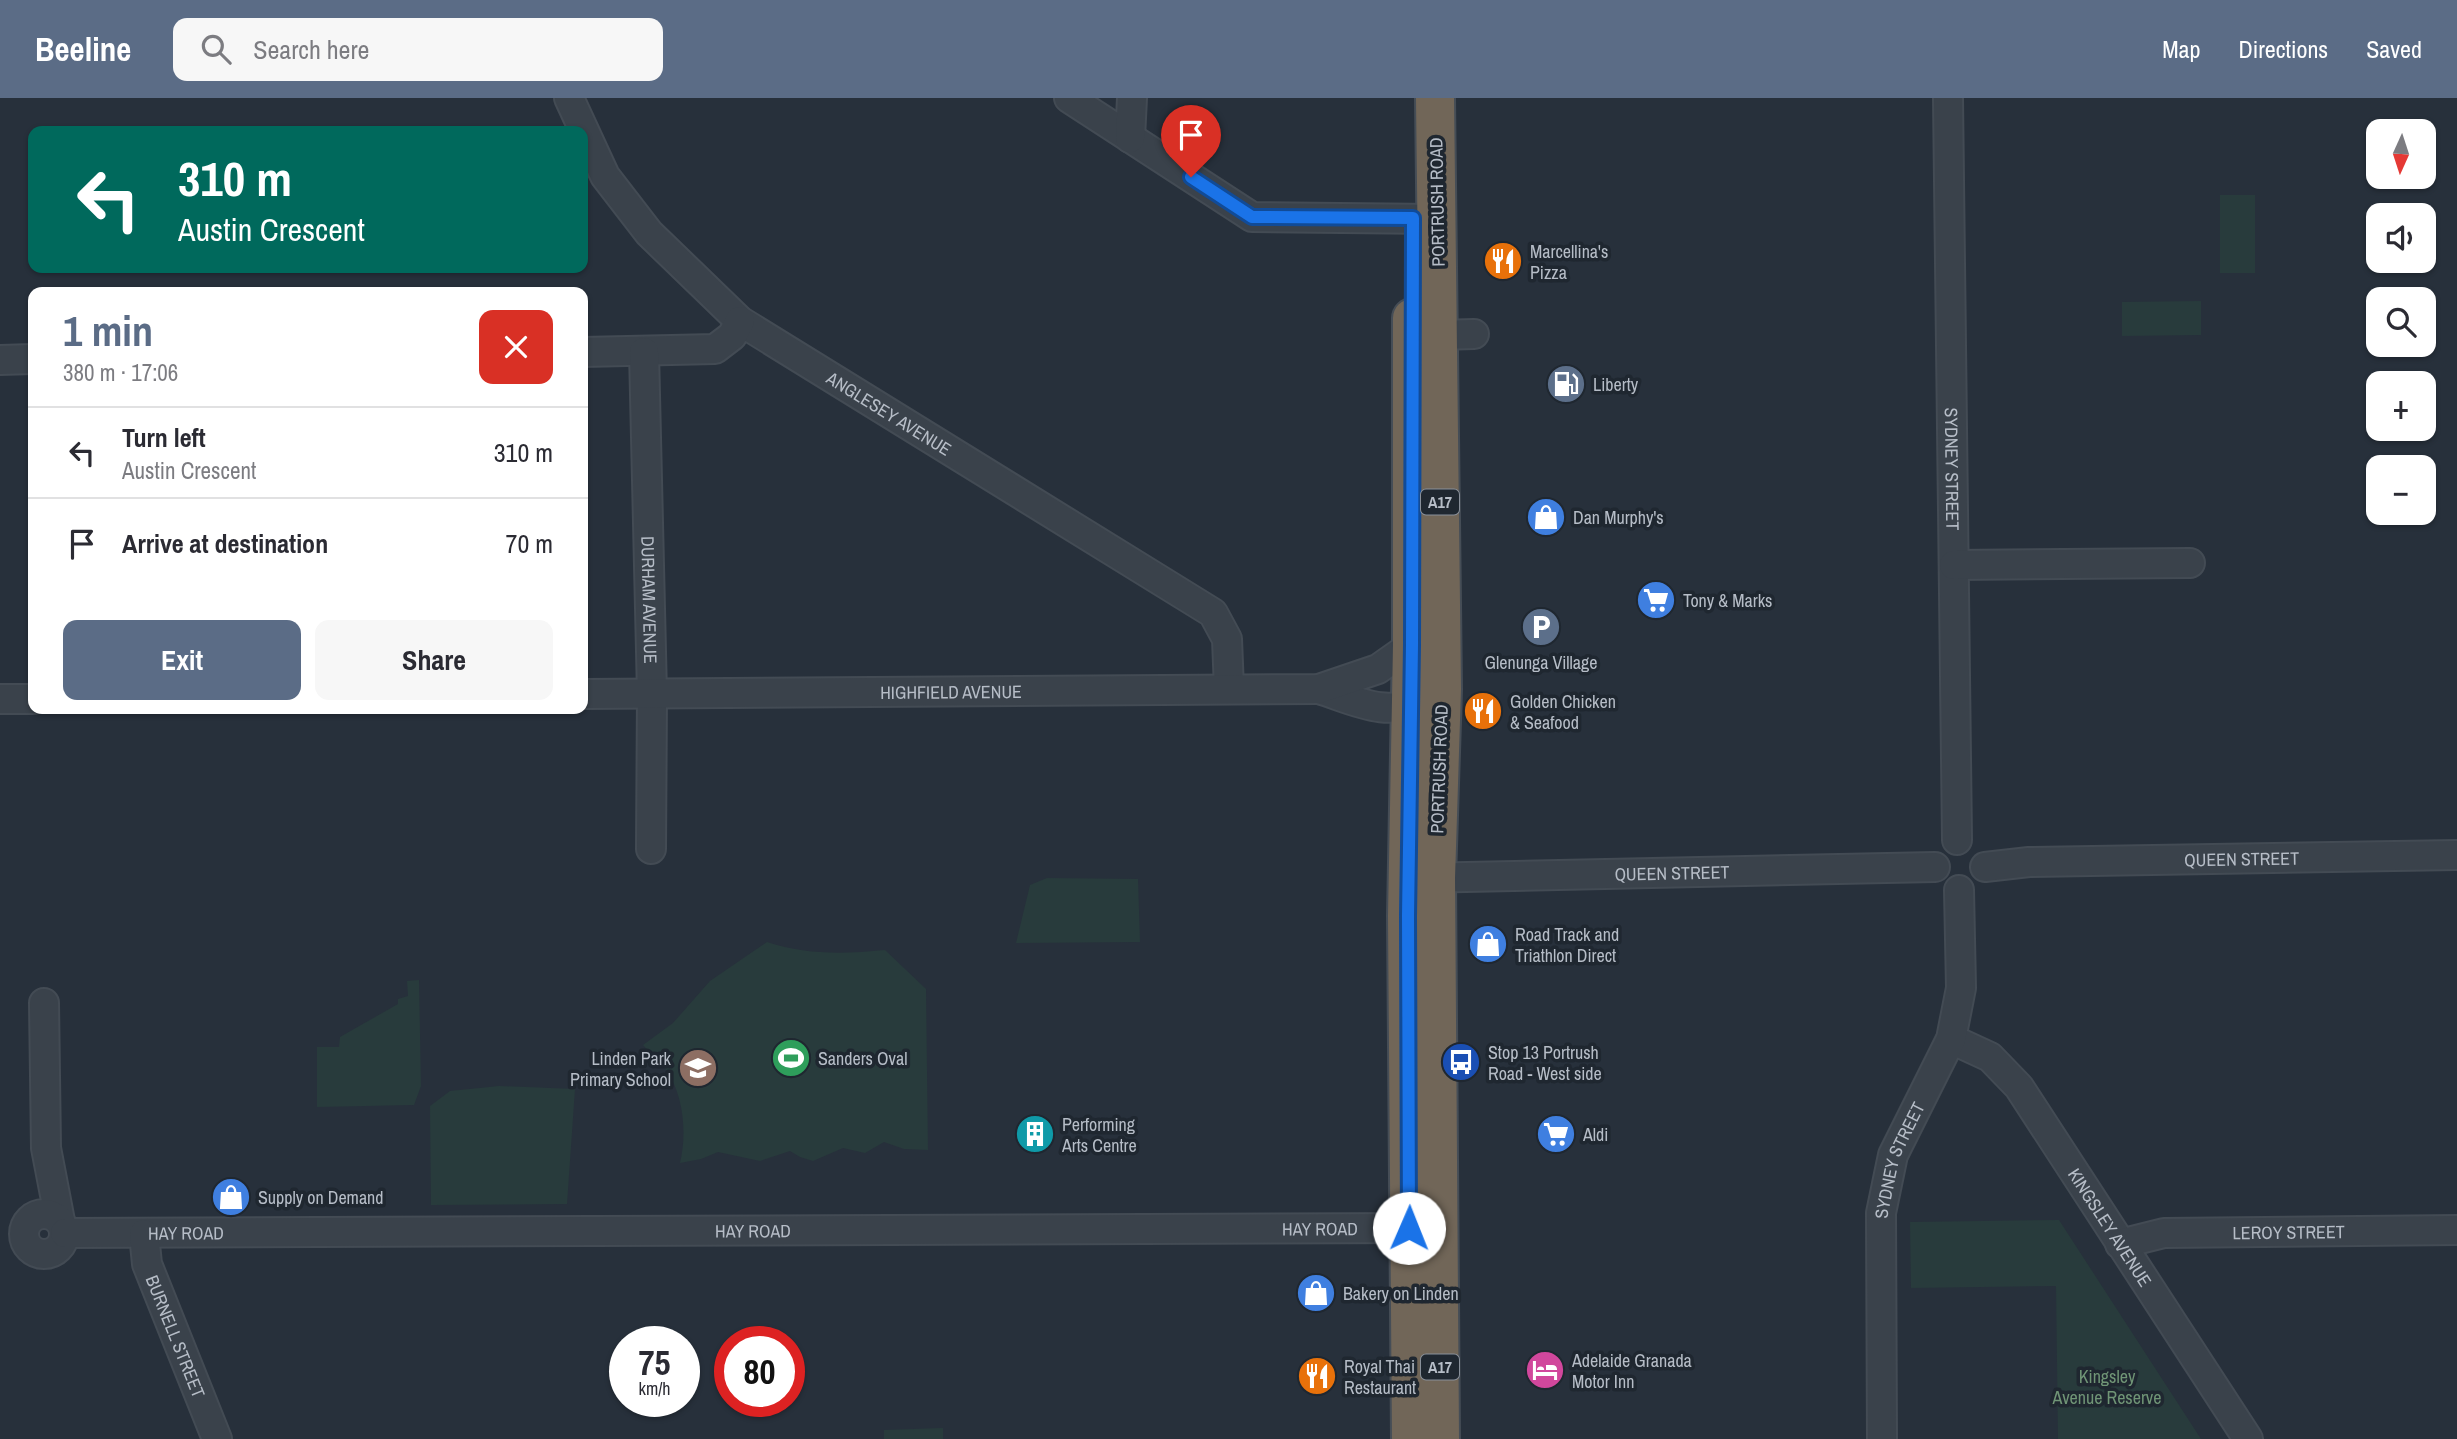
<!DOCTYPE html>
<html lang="en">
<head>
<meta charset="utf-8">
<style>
	:root { --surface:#fff; --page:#f7f7f7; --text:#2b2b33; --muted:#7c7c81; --line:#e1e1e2; --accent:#5b6c86 }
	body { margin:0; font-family:"Archivo Narrow",sans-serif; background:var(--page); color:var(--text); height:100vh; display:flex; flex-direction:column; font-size:26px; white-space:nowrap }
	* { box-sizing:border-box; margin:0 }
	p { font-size:23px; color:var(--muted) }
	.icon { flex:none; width:38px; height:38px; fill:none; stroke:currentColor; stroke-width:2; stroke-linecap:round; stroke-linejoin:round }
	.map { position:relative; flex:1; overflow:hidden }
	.details { position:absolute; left:28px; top:189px; width:560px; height:427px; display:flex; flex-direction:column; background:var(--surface); border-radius:14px; box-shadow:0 2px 5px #0004 }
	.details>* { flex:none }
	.banner { position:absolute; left:28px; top:28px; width:560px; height:147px; border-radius:14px; box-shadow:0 2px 5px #0004; background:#00695c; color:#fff; overflow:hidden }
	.needle { width:46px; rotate:183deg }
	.tools { position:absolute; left:2366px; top:21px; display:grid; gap:14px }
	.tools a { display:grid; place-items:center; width:70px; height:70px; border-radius:14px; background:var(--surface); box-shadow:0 2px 5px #0004; font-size:35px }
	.speed { position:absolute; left:609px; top:1228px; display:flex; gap:14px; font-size:35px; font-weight:700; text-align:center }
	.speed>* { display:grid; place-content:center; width:91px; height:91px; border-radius:50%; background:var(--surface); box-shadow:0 2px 5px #0004; line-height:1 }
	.speed small { font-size:18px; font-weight:400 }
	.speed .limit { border:10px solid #d22; background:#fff; color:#111 }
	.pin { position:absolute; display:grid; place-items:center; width:60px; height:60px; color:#fff; margin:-72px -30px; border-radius:50% 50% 50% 0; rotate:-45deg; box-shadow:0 0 7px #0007 }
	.pin .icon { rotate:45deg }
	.me { position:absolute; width:77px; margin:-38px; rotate:1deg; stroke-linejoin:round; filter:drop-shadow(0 0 5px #0008) }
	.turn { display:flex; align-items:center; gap:24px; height:147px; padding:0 35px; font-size:32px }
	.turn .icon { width:91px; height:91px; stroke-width:2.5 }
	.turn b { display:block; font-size:49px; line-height:60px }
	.round { display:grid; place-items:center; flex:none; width:74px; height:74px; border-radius:14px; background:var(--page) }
	.summary { display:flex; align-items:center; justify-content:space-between; height:119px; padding:0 35px }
	h1 { font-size:42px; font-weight:700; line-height:52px; color:var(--accent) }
	.primary-button { display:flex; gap:14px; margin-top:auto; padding:14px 35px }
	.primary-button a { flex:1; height:80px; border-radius:14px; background:var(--accent); color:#fff; font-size:28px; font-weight:700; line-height:80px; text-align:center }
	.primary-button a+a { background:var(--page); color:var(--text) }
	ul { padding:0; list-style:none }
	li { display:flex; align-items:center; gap:21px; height:91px; padding:0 35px; border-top:2px solid var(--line) }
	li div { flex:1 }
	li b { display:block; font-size:26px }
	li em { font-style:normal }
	header { display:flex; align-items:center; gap:42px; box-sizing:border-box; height:98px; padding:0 35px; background:var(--accent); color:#fff }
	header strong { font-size:33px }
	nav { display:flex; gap:38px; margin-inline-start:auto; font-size:24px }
	.search { width:490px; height:63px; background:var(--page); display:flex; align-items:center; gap:18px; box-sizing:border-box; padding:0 24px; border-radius:14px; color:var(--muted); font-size:26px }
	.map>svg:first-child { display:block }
	.green { fill:#283b3c }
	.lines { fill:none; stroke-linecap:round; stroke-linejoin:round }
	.minor-casing { stroke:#434b54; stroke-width:32 }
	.highway-casing { stroke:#454d56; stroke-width:42 }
	.minor { stroke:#3a424b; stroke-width:28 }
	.highway { stroke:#716658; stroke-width:38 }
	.route-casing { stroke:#114b97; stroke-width:18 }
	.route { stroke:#1a73e8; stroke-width:12 }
	.labels { text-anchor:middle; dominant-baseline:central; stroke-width:7; stroke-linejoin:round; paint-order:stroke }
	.shield { fill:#1f2730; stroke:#89909a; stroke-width:2 }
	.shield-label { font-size:16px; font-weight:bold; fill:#b6bdc7 }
	.street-label { font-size:18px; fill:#b6bdc7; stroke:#1f2730 }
	.poi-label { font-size:18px; fill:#b6bdc7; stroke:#1f2730; text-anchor:start }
	.park-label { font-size:18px; fill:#709576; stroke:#1f2730 }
</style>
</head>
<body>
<header>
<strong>Beeline</strong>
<div class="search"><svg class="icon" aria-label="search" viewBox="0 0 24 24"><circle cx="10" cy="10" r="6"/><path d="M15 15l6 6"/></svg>Search here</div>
<nav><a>Map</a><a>Directions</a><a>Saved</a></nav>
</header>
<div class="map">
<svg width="2457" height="1341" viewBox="0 0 2457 1341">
	<rect width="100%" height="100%" fill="#27303b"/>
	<path class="green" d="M2220,97H2255V175H2220Z
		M2201,203V237L2122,238V204Z
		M1047,780L1138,781L1140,844L1016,845L1030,787Z
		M767,844C806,857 844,856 885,852L926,891L928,1052L904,1051L884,1044L865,1055L843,1050L813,1063L800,1059L790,1053L760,1063L718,1054L701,1061L680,1065C687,1036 684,997 666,972C660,963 650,955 643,947L673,925L710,883Z
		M419,882L421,988L414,1007L317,1009V949H339L340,939L398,906V901L408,898L407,883Z
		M499,988L575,991L567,1106L431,1107L430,1008L450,993Z
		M2059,1122L2201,1341H2058L2056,1188L1911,1190L1910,1124Z
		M943,1330V1341H884V1332Z"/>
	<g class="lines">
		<g class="minor-casing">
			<g id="minor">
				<path id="s1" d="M569,0L605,78L649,135L740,223L1213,515L1227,541L1229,591"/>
				<path d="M1069,0L1252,119L1437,121"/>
				<path id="s2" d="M1948,0L1957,742"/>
				<path d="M1130,40L1132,0"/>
				<path d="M1426,249L1439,237L1474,236"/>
				<path d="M583,254L715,251L732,238L740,223"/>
				<path id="s3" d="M644,254L652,596L651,751"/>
				<path d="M0,262L33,261"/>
				<path d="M1954,467L2190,465"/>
				<path d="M1319,591C1359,604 1385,620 1427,601"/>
				<path id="s4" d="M583,596L1319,591L1378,571L1412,547"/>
				<path d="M0,601H33"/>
				<path id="s5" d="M1985,769L2029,764L2457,757"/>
				<path id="s6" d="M1418,780L1935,769"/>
				<path d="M44,905L46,1050L60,1123"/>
				<path id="s7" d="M1951,941L1990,959L2019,989L2248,1341"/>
				<circle cx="44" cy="1136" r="20"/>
				<path id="s8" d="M65,1135L1427,1130"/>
				<path id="s9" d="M144,1136L147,1166L217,1341"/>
				<path id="s10" d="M2120,1146L2164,1135L2457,1132"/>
				<path id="s11" d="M1882,1341L1881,1115L1893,1057L1951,941L1961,890L1959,792"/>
			</g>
		</g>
		<g class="highway-casing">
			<path id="highway" d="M1435,0L1442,591L1436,780L1440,1341
				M1411,1341L1407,818L1412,547V220"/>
		</g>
		<use href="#minor" class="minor"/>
		<use href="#highway" class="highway"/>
	</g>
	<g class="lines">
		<g class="route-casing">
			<path id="route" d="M1191,79L1252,119L1413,120L1412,547L1408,818L1409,1130"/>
		</g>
		<use href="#route" class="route"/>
	</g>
	<defs>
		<g id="restaurant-disc" transform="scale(2.0125)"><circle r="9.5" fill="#e8710a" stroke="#1f2730"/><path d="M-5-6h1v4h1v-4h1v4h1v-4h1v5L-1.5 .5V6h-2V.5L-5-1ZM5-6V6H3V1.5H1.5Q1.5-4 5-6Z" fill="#fff"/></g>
		<g id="fuel-disc" transform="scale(2.0125)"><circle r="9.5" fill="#5c6f8a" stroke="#1f2730"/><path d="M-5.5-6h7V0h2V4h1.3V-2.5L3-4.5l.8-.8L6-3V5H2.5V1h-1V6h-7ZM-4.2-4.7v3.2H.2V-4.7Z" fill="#fff"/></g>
		<g id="shop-disc" transform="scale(2.0125)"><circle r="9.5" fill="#3f7fe0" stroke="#1f2730"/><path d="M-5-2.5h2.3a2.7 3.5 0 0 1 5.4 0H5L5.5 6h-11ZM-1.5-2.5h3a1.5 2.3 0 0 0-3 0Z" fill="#fff"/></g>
		<g id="supermarket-disc" transform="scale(2.0125)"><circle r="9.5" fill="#3f7fe0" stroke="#1f2730"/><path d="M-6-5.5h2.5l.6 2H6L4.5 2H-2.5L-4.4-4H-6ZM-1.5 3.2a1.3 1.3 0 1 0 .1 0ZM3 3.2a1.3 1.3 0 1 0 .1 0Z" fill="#fff"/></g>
		<g id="parking-disc" transform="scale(2.0125)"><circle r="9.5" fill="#5c6f8a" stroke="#1f2730"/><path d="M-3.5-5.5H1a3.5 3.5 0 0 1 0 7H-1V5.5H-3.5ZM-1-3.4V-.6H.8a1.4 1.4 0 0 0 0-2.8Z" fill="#fff"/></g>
		<g id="stadium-disc" transform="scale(2.0125)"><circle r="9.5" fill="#2e9e5b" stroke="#1f2730"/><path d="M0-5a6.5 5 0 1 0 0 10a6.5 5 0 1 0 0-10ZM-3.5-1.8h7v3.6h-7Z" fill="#fff"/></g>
		<g id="bus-disc" transform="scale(2.0125)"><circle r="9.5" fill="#1a4fb4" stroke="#1f2730"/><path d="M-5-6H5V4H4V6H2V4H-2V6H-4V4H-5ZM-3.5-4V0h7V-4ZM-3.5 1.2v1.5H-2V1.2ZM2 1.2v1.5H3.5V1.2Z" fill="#fff"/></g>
		<g id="school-disc" transform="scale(2.0125)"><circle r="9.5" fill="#8d6e63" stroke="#1f2730"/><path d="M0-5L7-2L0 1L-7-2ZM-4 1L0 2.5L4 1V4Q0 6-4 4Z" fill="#fff"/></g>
		<g id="building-disc" transform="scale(2.0125)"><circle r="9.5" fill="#0f9aa8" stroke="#1f2730"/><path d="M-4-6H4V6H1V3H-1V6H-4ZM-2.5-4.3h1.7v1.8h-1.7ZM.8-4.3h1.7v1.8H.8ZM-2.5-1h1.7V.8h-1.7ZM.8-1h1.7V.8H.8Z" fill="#fff"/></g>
		<g id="hotel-disc" transform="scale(2.0125)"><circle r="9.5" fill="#d1479c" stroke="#1f2730"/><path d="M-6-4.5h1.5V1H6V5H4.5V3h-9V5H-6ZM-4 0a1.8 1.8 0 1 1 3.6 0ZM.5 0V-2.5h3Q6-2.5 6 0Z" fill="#fff"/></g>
	</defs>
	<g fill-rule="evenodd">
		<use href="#restaurant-disc" x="1503" y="163"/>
		<use href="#fuel-disc" x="1566" y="286"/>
		<use href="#shop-disc" x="1546" y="419"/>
		<use href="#supermarket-disc" x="1656" y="502"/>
		<use href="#parking-disc" x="1541" y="529"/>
		<use href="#restaurant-disc" x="1483" y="613"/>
		<use href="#shop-disc" x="1488" y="846"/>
		<use href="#stadium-disc" x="791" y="960"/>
		<use href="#bus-disc" x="1461" y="964"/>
		<use href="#school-disc" x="698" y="970"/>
		<use href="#building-disc" x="1035" y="1036"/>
		<use href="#supermarket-disc" x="1556" y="1036"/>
		<use href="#shop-disc" x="231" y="1099"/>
		<use href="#shop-disc" x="1316" y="1195"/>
		<use href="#hotel-disc" x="1545" y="1272"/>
		<use href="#restaurant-disc" x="1317" y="1278"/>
	</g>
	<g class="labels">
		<g class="shield">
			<rect x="1421" y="391.5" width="38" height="25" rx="5"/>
			<rect x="1421" y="1256.5" width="38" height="25" rx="5"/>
		</g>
		<g class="shield-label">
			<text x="1440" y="404">A17</text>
			<text x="1440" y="1269">A17</text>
		</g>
		<g class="street-label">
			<text transform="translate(1437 104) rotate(-91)">PORTRUSH ROAD</text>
			<text stroke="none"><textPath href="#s1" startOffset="460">ANGLESEY AVENUE</textPath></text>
			<text stroke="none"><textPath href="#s2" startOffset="371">SYDNEY STREET</textPath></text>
			<text stroke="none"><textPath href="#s3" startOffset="248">DURHAM AVENUE</textPath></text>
			<text stroke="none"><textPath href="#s4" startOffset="368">HIGHFIELD AVENUE</textPath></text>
			<text transform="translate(1439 671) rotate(-88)">PORTRUSH ROAD</text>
			<text stroke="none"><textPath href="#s5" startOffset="257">QUEEN STREET</textPath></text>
			<text stroke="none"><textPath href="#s6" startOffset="254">QUEEN STREET</textPath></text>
			<text stroke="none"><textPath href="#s11" startOffset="282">SYDNEY STREET</textPath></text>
			<text stroke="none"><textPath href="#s8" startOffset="1255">HAY ROAD</textPath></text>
			<text stroke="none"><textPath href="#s7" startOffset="252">KINGSLEY AVENUE</textPath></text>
			<text stroke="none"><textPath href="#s8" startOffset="688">HAY ROAD</textPath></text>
			<text stroke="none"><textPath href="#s10" startOffset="170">LEROY STREET</textPath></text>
			<text stroke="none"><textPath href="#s8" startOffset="121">HAY ROAD</textPath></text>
			<text stroke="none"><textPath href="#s9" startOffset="108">BURNELL STREET</textPath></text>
		</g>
		<g class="poi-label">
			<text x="1530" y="153">Marcellina's<tspan x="1530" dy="21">Pizza</tspan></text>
			<text x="1593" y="286">Liberty</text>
			<text x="1573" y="419">Dan Murphy's</text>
			<text x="1683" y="502">Tony &amp; Marks</text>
			<text x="1541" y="564" text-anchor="middle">Glenunga Village</text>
			<text x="1510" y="603">Golden Chicken<tspan x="1510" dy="21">&amp; Seafood</tspan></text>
			<text x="1515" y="836">Road Track and<tspan x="1515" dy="21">Triathlon Direct</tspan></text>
			<text x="1488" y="954">Stop 13 Portrush<tspan x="1488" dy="21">Road - West side</tspan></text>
			<text x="671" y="960" text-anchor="end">Linden Park<tspan x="671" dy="21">Primary School</tspan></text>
			<text x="818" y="960">Sanders Oval</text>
			<text x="1062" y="1026">Performing<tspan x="1062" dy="21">Arts Centre</tspan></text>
			<text x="1583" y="1036">Aldi</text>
			<text x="258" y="1099">Supply on Demand</text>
			<text x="1343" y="1195">Bakery on Linden</text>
			<text x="1572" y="1262">Adelaide Granada<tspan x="1572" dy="21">Motor Inn</tspan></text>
			<text x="1344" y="1268">Royal Thai<tspan x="1344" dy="21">Restaurant</tspan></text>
		</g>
		<g class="park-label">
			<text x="2107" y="1278">Kingsley<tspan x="2107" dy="21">Avenue Reserve</tspan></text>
		</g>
	</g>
</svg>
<div class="tools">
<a><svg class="needle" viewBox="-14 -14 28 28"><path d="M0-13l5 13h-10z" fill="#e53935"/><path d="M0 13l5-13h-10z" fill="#7c7c81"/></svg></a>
<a><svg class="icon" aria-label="sound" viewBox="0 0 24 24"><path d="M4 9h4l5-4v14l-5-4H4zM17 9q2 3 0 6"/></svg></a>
<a><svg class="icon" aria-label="search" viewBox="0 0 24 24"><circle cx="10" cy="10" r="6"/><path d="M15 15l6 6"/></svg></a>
<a>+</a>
<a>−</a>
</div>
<div class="speed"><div>75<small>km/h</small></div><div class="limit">80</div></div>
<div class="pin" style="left:1191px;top:79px;background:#d93025"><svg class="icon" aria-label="arrive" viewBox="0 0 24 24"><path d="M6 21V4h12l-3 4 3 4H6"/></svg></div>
<svg class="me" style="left:1409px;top:1130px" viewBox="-20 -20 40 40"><circle r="19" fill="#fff"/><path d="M0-13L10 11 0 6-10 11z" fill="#1a73e8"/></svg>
<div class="banner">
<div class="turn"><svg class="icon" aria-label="left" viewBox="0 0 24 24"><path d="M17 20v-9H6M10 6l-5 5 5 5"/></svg><div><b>310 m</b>Austin Crescent</div></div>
</div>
<section class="details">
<div class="summary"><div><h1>1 min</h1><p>380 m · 17:06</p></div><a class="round" style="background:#d93025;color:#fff"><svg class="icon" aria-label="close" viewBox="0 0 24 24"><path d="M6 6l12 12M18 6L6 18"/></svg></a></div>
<ul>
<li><svg class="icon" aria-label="left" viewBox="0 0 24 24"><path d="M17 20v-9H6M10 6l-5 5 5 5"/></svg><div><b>Turn left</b><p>Austin Crescent</p></div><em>310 m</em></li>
<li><svg class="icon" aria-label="arrive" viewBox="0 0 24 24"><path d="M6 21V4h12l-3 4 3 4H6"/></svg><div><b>Arrive at destination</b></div><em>70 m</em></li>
</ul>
<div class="primary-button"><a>Exit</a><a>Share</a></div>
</section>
</div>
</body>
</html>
